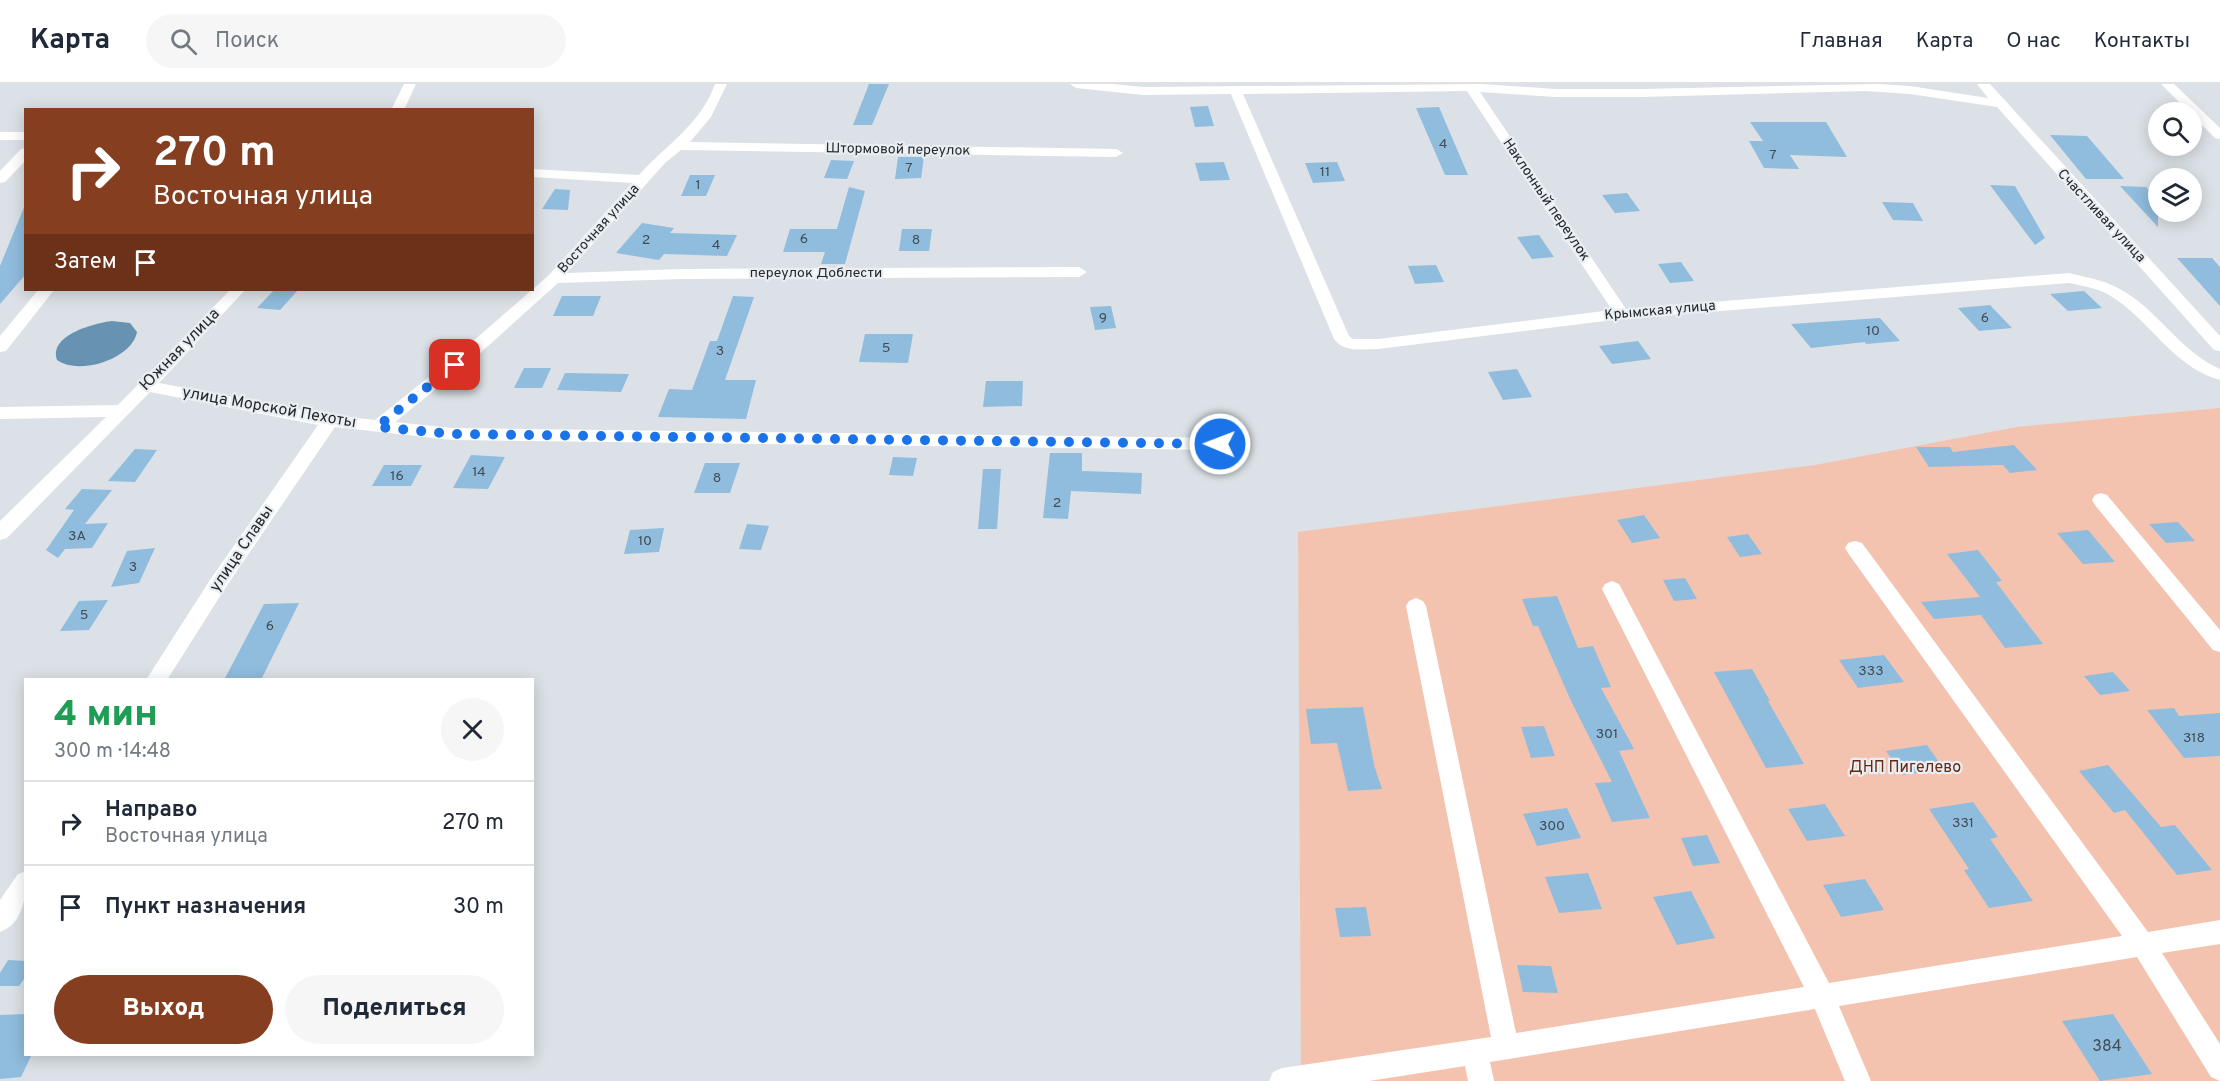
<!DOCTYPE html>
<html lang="ru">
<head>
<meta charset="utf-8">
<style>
	:root { --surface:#fff; --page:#f6f6f7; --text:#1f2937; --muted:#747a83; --line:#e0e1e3; --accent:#863e20 }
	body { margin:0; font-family:Overpass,sans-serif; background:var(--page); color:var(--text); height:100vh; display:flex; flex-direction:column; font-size:22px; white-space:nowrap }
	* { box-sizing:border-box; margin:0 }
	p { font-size:20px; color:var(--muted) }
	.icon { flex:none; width:33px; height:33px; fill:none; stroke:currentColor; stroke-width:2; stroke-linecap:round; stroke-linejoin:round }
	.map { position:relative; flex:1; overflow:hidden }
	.panel { position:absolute; left:24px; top:594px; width:510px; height:378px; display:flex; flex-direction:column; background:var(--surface); border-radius:0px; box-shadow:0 3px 15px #0003 }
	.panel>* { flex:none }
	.guide { position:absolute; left:24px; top:24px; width:510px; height:183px; border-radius:0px; box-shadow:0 3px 15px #0003; background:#863e20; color:#fff; overflow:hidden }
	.buttons { position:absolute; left:2148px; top:18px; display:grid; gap:12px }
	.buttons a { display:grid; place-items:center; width:54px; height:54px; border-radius:50%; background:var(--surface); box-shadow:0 3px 15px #0003; font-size:30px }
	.pin { position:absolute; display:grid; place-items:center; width:51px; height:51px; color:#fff; margin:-26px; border-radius:12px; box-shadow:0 3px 9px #0006 }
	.me { position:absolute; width:66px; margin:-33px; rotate:271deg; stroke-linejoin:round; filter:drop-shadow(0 0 4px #0008) }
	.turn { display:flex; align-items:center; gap:21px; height:126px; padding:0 30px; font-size:27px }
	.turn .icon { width:78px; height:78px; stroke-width:2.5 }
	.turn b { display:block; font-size:42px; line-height:51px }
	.then { display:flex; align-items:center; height:57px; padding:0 30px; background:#0003; gap:12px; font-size:22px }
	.round { display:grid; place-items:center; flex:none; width:63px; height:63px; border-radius:32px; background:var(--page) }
	.overview { display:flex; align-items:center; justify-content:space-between; height:102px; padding:0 30px }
	h1 { font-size:36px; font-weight:800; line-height:45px; color:#1e9e55 }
	.cta { display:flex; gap:12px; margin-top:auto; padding:12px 30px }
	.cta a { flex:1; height:69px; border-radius:36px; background:var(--accent); color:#fff; font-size:24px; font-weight:800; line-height:69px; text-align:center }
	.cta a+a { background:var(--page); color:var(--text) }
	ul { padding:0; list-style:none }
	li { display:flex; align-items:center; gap:18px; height:84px; padding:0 30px; border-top:2px solid var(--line) }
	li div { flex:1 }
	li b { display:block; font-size:22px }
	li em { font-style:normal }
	header { display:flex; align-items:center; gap:36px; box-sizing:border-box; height:84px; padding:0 30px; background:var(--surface); border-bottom:2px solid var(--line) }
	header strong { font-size:28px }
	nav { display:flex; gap:33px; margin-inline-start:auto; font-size:21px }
	.search { width:420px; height:54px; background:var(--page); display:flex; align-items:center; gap:15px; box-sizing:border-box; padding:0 21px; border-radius:33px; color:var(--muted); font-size:22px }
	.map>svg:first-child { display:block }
	.green { fill:#f4c3b0 }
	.water { fill:#6892b2 }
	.building { fill:#90bcdd }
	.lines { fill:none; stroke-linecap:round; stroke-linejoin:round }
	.minor { fill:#fff; fill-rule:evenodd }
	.route { stroke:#1a73e8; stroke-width:10; stroke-dasharray:0 18 }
	.labels { text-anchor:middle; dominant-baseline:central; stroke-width:4.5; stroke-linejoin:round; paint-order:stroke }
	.number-label { font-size:14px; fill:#404c56 }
	.far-street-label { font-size:14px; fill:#252729; stroke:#e8eef3 }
	.street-label { font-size:16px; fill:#252729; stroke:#e8eef3 }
	.park-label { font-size:16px; fill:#67290f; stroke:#e8eef3 }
	.near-number-label { font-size:16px; fill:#404c56 }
</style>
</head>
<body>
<header>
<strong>Карта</strong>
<div class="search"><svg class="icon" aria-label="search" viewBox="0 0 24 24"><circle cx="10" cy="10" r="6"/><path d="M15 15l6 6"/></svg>Поиск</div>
<nav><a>Главная</a><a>Карта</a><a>О нас</a><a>Контакты</a></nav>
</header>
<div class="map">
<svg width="2220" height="997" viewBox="0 0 2220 997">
	<rect width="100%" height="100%" fill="#dbe1e6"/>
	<path class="green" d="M2220,324V997H1301L1298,448L1815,381L2017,343Z"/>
	<path class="water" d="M112,237L130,239L137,248C132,275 79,292 57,276C48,251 95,239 112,237Z"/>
	<path class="building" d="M869,0H889L872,41H853Z
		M1208,22L1214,42L1195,43L1190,23Z
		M1439,23L1468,91H1445L1416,24Z
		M1750,38H1826L1847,73L1790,71L1799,85L1764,84L1749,57H1763Z
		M2050,51L2087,52L2124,95H2086Z
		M898,73H924L921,94L895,95Z
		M831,76L854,77L847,95L824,94Z
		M1224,78L1230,96L1200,97L1195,79Z
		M1337,78L1345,97L1313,99L1305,79Z
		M690,91H715L706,112H681Z
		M1990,101L2015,102L2045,154L2035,161Z
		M2120,102L2146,103L2158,115V143Z
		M849,103L865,107L845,180H821L825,168H783L790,145H837Z
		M555,105L570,106L568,126L542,125Z
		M1627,109L1640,127L1615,129L1602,111Z
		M1882,118L1913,119L1923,137L1893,136Z
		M25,121L26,190L0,220V182Z
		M642,139L674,144L670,149L737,151L727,172L664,170L659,176L616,169Z
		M902,145H932L929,167H899Z
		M1539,151L1554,173L1532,175L1517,153Z
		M2177,174H2212L2220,183V222Z
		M1681,178L1694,197L1670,199L1658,180Z
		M1436,181L1444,198L1415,200L1408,182Z
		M274,206H298L280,226L257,224Z
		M2084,207L2102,224L2068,227L2050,210Z
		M562,212H601L593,232H553Z
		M733,212L754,213L725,296H756L746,335L658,333L669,305L692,306L710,257H717Z
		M1990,221L2012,244L1979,247L1958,224Z
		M1111,222L1116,244L1095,246L1090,223Z
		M1880,234L1900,257L1866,260L1865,258L1811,264L1791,240Z
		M865,250H913L908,279L859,278Z
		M1638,257L1651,275L1612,280L1599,262Z
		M524,284H551L542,304H514Z
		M1517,285L1532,313L1503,316L1488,288Z
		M565,289L629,290L621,308L557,306Z
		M986,297H1023L1022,322L983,323Z
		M2014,361L2037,386L2010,389L2003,381L1929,383L1916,363H1950L1953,368Z
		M135,365L157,366L135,398L108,397Z
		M1050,369H1082V387L1142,389L1141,410L1071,407L1068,435L1043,434Z
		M471,371L505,373L488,405L453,404Z
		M893,373L917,374L913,392L889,391Z
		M705,379H740L730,409H694Z
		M384,381H422L411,402H372Z
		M983,385H1001L997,445H978Z
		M82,405L112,406L85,440L108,439L92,464L65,465L58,474L46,466L74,426L65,425Z
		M1644,431L1660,454L1632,459L1617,436Z
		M2178,438L2195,457L2166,459L2149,440Z
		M747,440L769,442L761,466L739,465Z
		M664,444L659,468L624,470L630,446Z
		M2088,446L2115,478L2083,480L2057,449Z
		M1748,450L1762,470L1740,473L1727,453Z
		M155,464L139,499L111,503L127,467Z
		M1978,466L2002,497L1996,498L2043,560L2005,564L1981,531L1934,535L1921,518L1980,513L1947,470Z
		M1685,494L1697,515L1674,517L1663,496Z
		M1557,512L1578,564L1593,562L1611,603L1601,604L1634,665L1619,667L1650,734L1612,738L1595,699L1612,698L1571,617L1538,542H1533L1522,515Z
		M108,516L89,546L60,547L79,517Z
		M299,519L261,596H224L264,520Z
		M1884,571L1904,598L1858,604L1839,576Z
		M1752,585L1770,617H1768L1804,680L1766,684L1714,588Z
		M2113,588L2130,607L2100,611L2084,592Z
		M1363,623L1374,681L1382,705L1348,707L1337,659L1311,660L1306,625Z
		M2174,624L2179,632L2220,629V672L2184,674L2147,626Z
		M1544,642L1555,672L1531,674L1521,643Z
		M1927,661L1944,685L1903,691L1886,667Z
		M2108,681L2161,743L2175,741L2212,786L2177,791L2125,726L2114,729L2079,687Z
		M1973,718L1998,753L1990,755L2033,817L1989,824L1964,786L1969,785L1929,725Z
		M1825,720L1845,752L1807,757L1788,725Z
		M1567,724L1581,754L1537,762L1523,730Z
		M1707,751L1720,779L1693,782L1681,754Z
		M1588,789L1602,825L1559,829L1545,793Z
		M1865,795L1884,826L1841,833L1823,801Z
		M1691,807L1715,854L1677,861L1653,813Z
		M1366,823L1371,852L1340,853L1335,824Z
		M8,876L26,877V892L19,902H0V889Z
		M1517,881L1551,882L1558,909L1523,908Z
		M26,930V970H32L21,993L0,995V931Z
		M2113,930L2152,990L2100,997L2062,937Z"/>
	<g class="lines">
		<path class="minor" d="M404,0H416L404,26H391Z
			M715,0H727L711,33L690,58L1116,65L1123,69L1116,73L681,66L665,79L567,189L682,185L1079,183L1087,188L1079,193L682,195L558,199L477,272L395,338L452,344L1220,354L1226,356L1229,360L1226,364L1220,366L452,356L335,343L224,506L167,596H146L210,496L318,341L150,308L7,454L0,456V437L106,333L0,335V323L118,321L230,206H245L159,299L330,331L375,336L465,264L549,191L632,99L532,93V85L639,91C667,60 701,40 715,0Z
			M1070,0H1113L1143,3L1482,0L1556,5H1641L1878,0L1910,2L1988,14L1977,0H1990L2220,252V267L2214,266L1997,23L1910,10L1866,7L1641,13H1556L1480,8L1626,225L2069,189C2085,193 2103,196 2118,204C2157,224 2179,267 2220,285V296C2172,283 2150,235 2109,211C2097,204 2083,202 2069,199L1622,235L1378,265C1362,265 1344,269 1334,255L1231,10L1143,11L1076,4ZM1467,7L1612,226L1378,255H1353L1349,252L1243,10Z
			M2161,0H2174L2220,44V55L2215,54Z
			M0,48H26V56H0Z
			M26,64V76L5,98L0,99V87L21,65Z
			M38,206H54L6,267L0,268V252Z
			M2101,409L2107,411L2220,546V568L2213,566L2095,421L2092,416L2095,411Z
			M1855,457L1862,459L2148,848L2220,836V860L2162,869L2220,960V997L2211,993L2137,873L1839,922L1871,997H1845L1815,925L1490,978L1494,997H1468L1465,982L1369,997H1269L1273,988L1282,984L1491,953L1406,522L1409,517L1416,514L1423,517L1426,522L1516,949L1804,903L1602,505L1605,500L1612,497L1619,500L1829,899L2122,852L1848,469L1845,464L1848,459Z
			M26,787C26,810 25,839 0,848V816L18,790Z"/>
	</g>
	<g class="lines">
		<path class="route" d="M455,281L377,343L452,350L1220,360"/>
	</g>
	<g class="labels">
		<g class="number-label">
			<text x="1443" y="60">4</text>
			<text x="1773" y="71">7</text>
			<text x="909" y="84">7</text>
			<text x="1325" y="88">11</text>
			<text x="698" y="101">1</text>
			<text x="804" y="155">6</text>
			<text x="646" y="156">2</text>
			<text x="916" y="156">8</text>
			<text x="716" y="161">4</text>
			<text x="1103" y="234">9</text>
			<text x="1985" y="234">6</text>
			<text x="1873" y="247">10</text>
			<text x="886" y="264">5</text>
			<text x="720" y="267">3</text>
			<text x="479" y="388">14</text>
			<text x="397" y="392">16</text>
			<text x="717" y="394">8</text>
			<text x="1057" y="419">2</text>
			<text x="77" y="452">3А</text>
			<text x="645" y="457">10</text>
			<text x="133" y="483">3</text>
			<text x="84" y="531">5</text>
			<text x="270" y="542">6</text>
			<text x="1871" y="587">333</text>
			<text x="1607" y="650">301</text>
			<text x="2194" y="654">318</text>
			<text x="1963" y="739">331</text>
			<text x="1552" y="742">300</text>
		</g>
		<g class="far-street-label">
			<text transform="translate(898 66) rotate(1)">Штормовой переулок</text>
			<text transform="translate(1546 116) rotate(56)">Наклонный переулок</text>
			<text transform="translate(2101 132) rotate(47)">Счастливая улица</text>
			<text transform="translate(599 145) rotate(-48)">Восточная улица</text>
			<text x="816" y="189">переулок Доблести</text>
			<text transform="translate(1660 227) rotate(-5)">Крымская улица</text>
		</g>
		<g class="street-label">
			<text transform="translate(180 266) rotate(-46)">Южная улица</text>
			<text transform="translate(269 324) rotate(10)">улица Морской Пехоты</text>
			<text transform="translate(242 465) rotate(-56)">улица Славы</text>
		</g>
		<g class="park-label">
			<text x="1905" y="684">ДНП Пигелево</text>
		</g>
		<g class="near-number-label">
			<text x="2107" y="963">384</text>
		</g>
	</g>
</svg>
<div class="buttons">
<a><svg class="icon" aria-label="search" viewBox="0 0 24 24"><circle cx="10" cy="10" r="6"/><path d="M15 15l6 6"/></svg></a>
<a><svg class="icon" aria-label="layers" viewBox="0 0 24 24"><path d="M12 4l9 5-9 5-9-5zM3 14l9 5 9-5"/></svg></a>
</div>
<div class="pin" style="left:455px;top:281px;background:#d93025"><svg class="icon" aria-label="arrive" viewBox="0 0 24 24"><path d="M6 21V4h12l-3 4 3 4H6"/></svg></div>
<svg class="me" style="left:1220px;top:360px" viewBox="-20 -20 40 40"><circle r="17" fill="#1a73e8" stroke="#fff" stroke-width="3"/><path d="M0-11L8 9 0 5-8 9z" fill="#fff"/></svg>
<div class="guide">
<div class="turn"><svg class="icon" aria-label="right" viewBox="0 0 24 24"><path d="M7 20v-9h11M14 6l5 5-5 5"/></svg><div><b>270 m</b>Восточная улица</div></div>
<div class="then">Затем<svg class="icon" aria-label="arrive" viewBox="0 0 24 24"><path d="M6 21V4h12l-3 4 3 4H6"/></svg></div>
</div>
<section class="panel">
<div class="overview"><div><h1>4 мин</h1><p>300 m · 14:48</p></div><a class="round"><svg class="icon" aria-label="close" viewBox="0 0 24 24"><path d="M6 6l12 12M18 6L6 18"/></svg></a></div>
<ul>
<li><svg class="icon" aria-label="right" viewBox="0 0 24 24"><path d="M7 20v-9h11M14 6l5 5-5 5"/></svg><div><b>Направо</b><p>Восточная улица</p></div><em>270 m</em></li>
<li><svg class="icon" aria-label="arrive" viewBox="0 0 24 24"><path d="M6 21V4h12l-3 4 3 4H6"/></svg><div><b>Пункт назначения</b></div><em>30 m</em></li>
</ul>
<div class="cta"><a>Выход</a><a>Поделиться</a></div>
</section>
</div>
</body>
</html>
